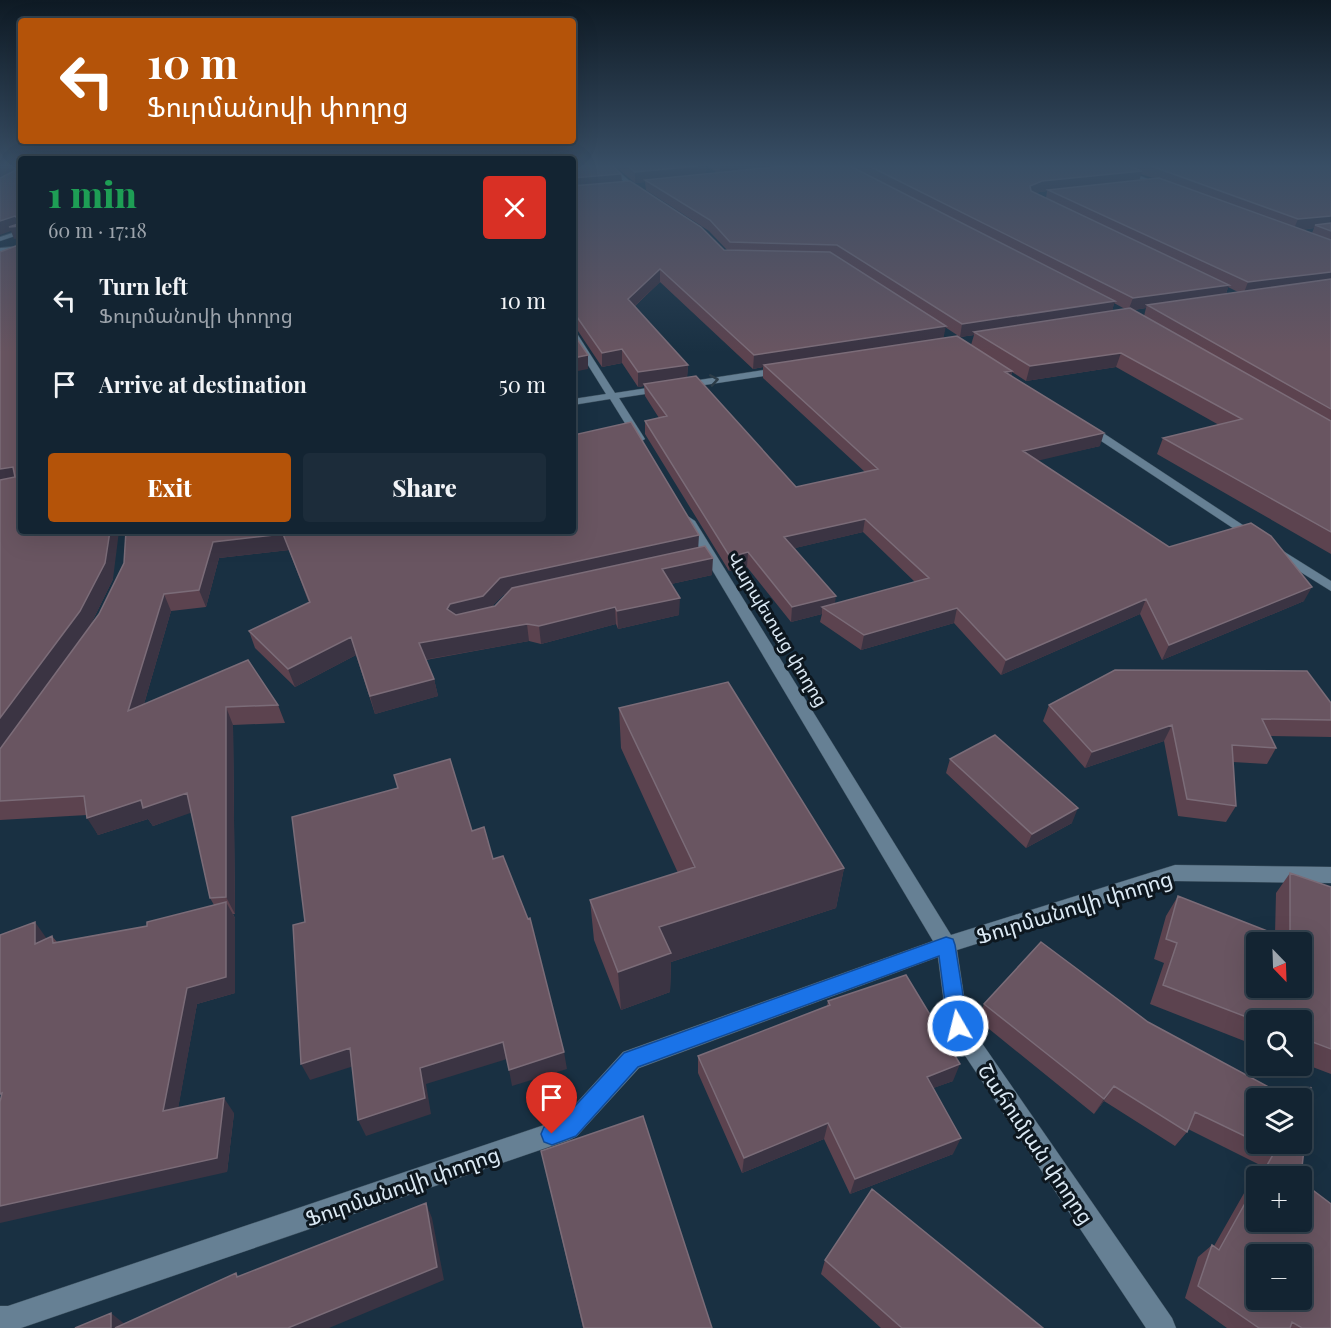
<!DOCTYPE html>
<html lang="en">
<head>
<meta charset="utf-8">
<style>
	:root { --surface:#132432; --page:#1c2c3a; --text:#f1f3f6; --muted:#9da4ac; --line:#32414d; --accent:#b45309 }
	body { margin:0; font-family:"Playfair Display","Noto Sans Armenian",serif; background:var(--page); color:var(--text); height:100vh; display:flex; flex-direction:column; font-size:22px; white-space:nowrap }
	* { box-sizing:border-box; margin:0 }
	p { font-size:20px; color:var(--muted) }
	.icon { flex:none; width:33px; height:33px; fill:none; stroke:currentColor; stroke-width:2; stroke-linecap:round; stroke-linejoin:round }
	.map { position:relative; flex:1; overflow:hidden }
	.drawer { position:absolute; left:18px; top:156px; width:558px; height:378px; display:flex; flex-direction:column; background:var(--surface); border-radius:6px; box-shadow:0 6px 24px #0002,0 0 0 2px var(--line) }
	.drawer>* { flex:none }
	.guide { position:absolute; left:18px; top:18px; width:558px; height:126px; border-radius:6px; box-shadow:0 6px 24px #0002,0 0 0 2px var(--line); background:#b45309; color:#fff; overflow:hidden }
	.needle { width:39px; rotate:157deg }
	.buttons { position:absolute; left:1246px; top:932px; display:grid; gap:12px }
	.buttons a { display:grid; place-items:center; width:66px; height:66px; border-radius:6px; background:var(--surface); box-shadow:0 6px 24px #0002,0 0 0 2px var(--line); font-size:30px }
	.pin { position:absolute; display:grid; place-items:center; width:51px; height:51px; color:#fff; margin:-62px -26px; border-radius:50% 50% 50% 0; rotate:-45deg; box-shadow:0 0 6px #0007 }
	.pin .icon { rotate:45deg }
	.me { position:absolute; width:66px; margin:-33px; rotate:352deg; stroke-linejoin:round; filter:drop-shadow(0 0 4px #0008) }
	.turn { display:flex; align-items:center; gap:21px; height:126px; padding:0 30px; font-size:27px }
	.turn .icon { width:78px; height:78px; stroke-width:2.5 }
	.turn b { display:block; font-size:42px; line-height:51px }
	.round { display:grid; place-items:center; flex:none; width:63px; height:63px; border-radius:6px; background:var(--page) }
	.overview { display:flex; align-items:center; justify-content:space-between; height:102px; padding:0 30px }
	h1 { font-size:36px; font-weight:800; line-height:45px; color:#1e9e55 }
	.cta { display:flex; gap:12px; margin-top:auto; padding:12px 30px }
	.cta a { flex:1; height:69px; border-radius:6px; background:var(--accent); color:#fff; font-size:24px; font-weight:800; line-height:69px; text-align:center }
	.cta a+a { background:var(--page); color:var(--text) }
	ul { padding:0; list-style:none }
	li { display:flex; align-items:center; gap:18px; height:84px; padding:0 30px }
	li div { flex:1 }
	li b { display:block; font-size:22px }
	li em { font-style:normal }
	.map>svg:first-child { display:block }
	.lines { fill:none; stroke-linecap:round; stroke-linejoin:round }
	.minor-casing { stroke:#3b4e5d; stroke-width:1 }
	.minor { fill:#668094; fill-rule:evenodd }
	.wall { fill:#5c434f; fill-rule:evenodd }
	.shaded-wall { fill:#3b3443 }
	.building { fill:#695561; stroke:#7b6c78; stroke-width:1.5; fill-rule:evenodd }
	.oneway { stroke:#2c3c48 }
	.route { fill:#1a73e8; stroke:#114b97; stroke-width:1.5 }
	.labels { text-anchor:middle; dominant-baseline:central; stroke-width:6; stroke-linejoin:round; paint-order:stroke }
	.street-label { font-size:18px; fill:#dbe9f4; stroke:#0d171f }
	.near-street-label { font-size:21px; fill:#dbe9f4; stroke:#0d171f }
</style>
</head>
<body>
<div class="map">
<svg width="1331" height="1328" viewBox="0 0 1331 1328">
	<rect width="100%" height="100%" fill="#193042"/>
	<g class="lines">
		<g class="minor-casing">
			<path id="minor" d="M605,166H612L643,192V194H639Z
				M1106,166H1115L1166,186L1161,187Z
				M21,230V234L0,241V237Z
				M21,246V250L0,252V248Z
				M573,331L576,332L615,393L783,367L788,370L783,373L619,398L645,439L640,442L636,441L610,399L573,405V399L606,394L573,341Z
				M1087,424L1091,425L1261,537L1255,541L1251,540L1083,429V425Z
				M689,517L695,521L951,935L1175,865L1331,867V883L1175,881L957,950L968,1023L1172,1318L1176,1328H1146L950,1033L947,1026L938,957L639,1068L577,1136L569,1140L21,1328H0V1306H8L562,1119L623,1052L933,941L683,521Z
				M1275,546L1331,581V591L1270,553L1269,550Z"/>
		</g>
		<use href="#minor" class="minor"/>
	</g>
	<path class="wall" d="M573,166L621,174L622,181L724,250H727L709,231L646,190L645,182L635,183L615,166H706V174L717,173L708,166H1331V554L1157,454L1163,438L1219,425L1116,367L1026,381L1012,372L1011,376L1100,446L1037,460L1169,547L1304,601L1162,660L1140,614L1001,675L954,623L861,650L820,622L822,614L791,622L747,567L729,571L645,434V421L659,418L645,396L644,386L638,387L622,363L602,367L578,331L573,330ZM1141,174L1153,178L1139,180ZM1047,191L1046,198L1035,193L1040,192ZM1314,228L1312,233L1302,230ZM660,282L753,369L763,367V378L865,472L796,487L687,377L688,365L635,306ZM1228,287L1238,292L1226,294ZM1114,303L1125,309L1112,311ZM1146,308L1144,316L1133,310L1140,309ZM945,327L960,337L974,335L971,345L943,338ZM863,532L915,582L835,604L795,548Z
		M0,252L113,579L91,624L99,614L124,563L126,531L699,547L712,575L671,584L679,615L618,629L616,624L541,644L529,641L426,660L434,679L438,696L375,714L356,655L295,687L255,648L249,631L309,603L289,550L219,558L206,607L171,611L144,704L278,705L285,723L233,725L235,914H233L235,918V993L197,1004L178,1108L234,1113L227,1172L47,939L52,936L57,942L147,926L214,905L210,898L191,812L153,826L148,819L98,835L87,815L0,820ZM506,594L495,606L491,607L503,595Z
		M1331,703V737L1270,736L1276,748L1267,764L1233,762L1236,806L1226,822L1178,816L1164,741L1085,768L1043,721L1049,705Z
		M619,708L844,868L836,908L671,962L670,992L621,1010L594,940L590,900L678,873L621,748Z
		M950,759L1072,823L1026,848L946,773Z
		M1290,873L1331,887V1074L1302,1063V1020H1257V1046L1150,1004L1164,963L1154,959L1166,916L1178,896L1275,934L1276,893Z
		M828,1001L953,1081L933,1088L953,1154L850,1194L824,1139L742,1173L698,1073V1056L827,1006Z
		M984,1004L1148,1022L1257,1098V1143H1302V1098H1301L1311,1087L1301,1176H1257V1221L1331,1328H1227L1185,1298L1198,1257L1212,1245L1214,1246L1260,1165L1188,1129L1187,1132L1175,1146L1104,1101L1094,1114L978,1020Z
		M541,1151L712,1328H583Z
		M825,1260L1043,1328H881L821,1274Z"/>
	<path class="shaded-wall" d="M5,166H18L20,170L0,181V169Z
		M696,166H706V175L645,180V182L635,183V172Z
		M720,166H822L720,175Z
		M1142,171L1139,182L1048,190L1047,191L1040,192L1027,197L1030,186L1042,181Z
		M621,174L622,184L573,189V178Z
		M15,216L20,226H21V238L14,239L11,231L0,235V221Z
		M1331,216V226L1315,225L1314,228L1293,231L1298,219Z
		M660,269V282L628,312V299Z
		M1331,272V284L1243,295L1248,282Z
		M1229,285L1224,298L1147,305L1146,308L1128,311L1133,298Z
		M1115,301L1111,314L974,332V335L960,337L962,324Z
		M946,326L943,340L764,365L763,367L753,369L754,355Z
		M622,349V363L602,367V353Z
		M1121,353L1116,367L1026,381L1030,366Z
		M588,355V369L573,372V358Z
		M688,365L687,379L644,384V386L638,387V372Z
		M1012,371L1009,383L1005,372Z
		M1104,433L1100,446L1020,465L1023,451Z
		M13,467L21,483L0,486V469Z
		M865,519L863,532L783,551L784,537Z
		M110,531H119L113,579L89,628L0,751V718Z
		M283,534L289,550L219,558L206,607L199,590L213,542Z
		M699,535L698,551L503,595L486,613L453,621L447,609L450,604L500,578Z
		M748,552L747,567L729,571L730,557Z
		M713,558L712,575L662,586V569Z
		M1312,587L1304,601L1162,660L1169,645Z
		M164,594L171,611L137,728L128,711Z
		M836,596L834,610L822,607V614L791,622L792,607Z
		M680,598L679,615L618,629L617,611Z
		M1146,599L1140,614L1001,675L1006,660Z
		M615,607L616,624L541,644L539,626Z
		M957,608L954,623L861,650L864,635Z
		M527,624L529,641L423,660L419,643Z
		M351,637L356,655L295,687L288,669Z
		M434,679L438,696L375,714L370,696Z
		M226,707L233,725L235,914L226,897Z
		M1172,725L1164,741L1085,768L1092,752Z
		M187,793L196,811L153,826L148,819L98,835L87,818L141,800Z
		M1078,808L1072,823L1026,848L1032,834Z
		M844,868L836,908L671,962L670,992L621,1010L618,972L659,927Z
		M226,902L235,918V993L197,1004L175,1126L163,1111L187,988Z
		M35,922L47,939L35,944Z
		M503,1042L507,1059L426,1084L431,1114L366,1136L358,1120L420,1068Z
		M350,1048L357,1065L310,1080L301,1064Z
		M564,1052L567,1069L512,1086L509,1070Z
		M960,1064L953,1081L920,1093L927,1077Z
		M1114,1086L1104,1101L1094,1114L1104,1099Z
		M224,1098L234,1113L227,1172L0,1223V1206Z
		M828,1123L824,1139L742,1173L744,1158Z
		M961,1138L953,1154L850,1194L855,1179Z
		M426,1203L432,1218L444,1280L329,1328H288Z
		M111,1313L127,1326V1328H111Z"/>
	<path class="building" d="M18,166H21V226L9,227L18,224V219L15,216L0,221V178L18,169Z
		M573,166H613L621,174L573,178Z
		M627,166H698L635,172Z
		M785,166H850L1115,301L962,324L837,245L730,242L710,220L645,180Z
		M869,166H1129L1142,171L1042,181L1030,186L1031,191L1229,285L1133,298Z
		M1151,166H1331V216L1298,219Z
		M1159,178L1331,240V272L1248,282L1048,190Z
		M630,181L701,227L724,250L830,252L946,326L754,355L660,269L628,299L688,365L638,372L622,349L602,353L577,317L573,316V186Z
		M1331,223V231L1315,225Z
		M21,244V531H110L105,563L80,611L0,718V480L15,477L13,467L0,469V252Z
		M1331,279V409L1147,305Z
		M1130,308L1331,421V532L1163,438L1242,419L1121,353L1030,366L974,332Z
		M573,333L588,355L573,358Z
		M957,336L1012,371L1005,372L1104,433L1023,451L1169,547L1251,523L1271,536L1312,587L1169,645L1146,599L1006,660L957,608L864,635L822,607L929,578L865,519L784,537L836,596L792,607L748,552L730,557L645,421L667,416L644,384L696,376L796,487L878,469L764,365Z
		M631,422L699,535L500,578L483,596L450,604L447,609L456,615L495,606L512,588L705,546L713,558L662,569L680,598L617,611L615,607L539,626L527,624L419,643L434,679L370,696L351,637L288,669L249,631L310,602L283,534L213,542L199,590L164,594L128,711L248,660L278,705L226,707V897L210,898L187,793L143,808L141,800L87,818L84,796L0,801V749L99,614L124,563L126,531H573V434L574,435Z
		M1115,670L1307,671L1331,703V720L1262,719L1276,748L1232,745L1236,806L1187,799L1172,725L1092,752L1049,705Z
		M728,682L844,868L659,927L671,953L618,972L590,900L695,867L619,708Z
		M995,735L1078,808L1032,834L950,759Z
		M450,759L472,831L484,827L493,859L503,856L528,919L530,918L564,1052L509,1070L503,1042L420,1068L425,1098L358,1120L350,1048L301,1064L293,925L305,922L292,817L398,788L394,775Z
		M1290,873L1331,887V1049L1302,1038V1020L1257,1021L1163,985L1177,943L1166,939L1178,896L1290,940ZM1257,942H1302V987H1257Z
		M226,902V977L187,988L163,1111L224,1098L217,1158L0,1206V1102L2,1093L0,1094V935L35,922V944L52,936L53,943L147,926V922Z
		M1041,942L1148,1022L1289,1098H1257V1142L1195,1112L1187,1132L1114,1086L1104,1099L984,1004Z
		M906,975L960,1064L927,1077L961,1138L855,1179L828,1123L744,1158L698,1056L830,1005L828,1001Z
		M1311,1087L1301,1176H1261L1275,1151L1258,1143H1302V1103Z
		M643,1116L712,1328H584L541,1151Z
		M1257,1182V1221H1302V1182L1331,1204V1328H1302L1292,1322L1290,1328H1259L1198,1286L1212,1245L1219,1250ZM1257,1254H1302V1299H1257Z
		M872,1189L1043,1328H902L825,1260Z
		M426,1203L437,1267L288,1328H115L236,1273L237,1277Z
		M111,1313V1328H75Z"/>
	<defs><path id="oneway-chevron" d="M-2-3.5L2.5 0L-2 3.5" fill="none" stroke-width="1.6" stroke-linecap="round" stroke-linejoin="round" transform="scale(1.5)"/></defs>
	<use class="oneway" href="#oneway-chevron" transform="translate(714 380) rotate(-9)"/>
	<linearGradient id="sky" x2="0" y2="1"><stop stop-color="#0e1a24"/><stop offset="0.47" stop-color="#384e65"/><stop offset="1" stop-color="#384e65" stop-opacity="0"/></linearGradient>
	<rect width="1331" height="352" fill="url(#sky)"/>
	<path class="route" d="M946,937L953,939L955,945L968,1026L965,1033L958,1035L951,1033L948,1026L939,956L638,1067L576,1136L552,1145L544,1142L541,1134L544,1127L562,1120L624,1053Z"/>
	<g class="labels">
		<g class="street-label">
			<text transform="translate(778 629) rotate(59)">Վարպետաց փողոց</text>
		</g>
		<g class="near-street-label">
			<text transform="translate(1074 906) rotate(-17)">Ֆուրմանովի փողոց</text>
			<text transform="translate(1037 1143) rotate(56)">Շահումյան փողոց</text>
			<text transform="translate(402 1185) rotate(-19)">Ֆուրմանովի փողոց</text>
		</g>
	</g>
</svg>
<div class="buttons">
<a><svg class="needle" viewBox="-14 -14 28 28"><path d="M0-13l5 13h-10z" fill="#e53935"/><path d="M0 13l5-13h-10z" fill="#9da4ac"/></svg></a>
<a><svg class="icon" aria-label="search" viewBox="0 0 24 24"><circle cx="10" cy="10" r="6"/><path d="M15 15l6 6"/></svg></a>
<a><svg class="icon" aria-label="layers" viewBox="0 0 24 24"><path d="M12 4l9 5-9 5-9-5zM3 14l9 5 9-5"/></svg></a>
<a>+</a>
<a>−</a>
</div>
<div class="pin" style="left:552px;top:1134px;background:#d93025"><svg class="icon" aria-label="arrive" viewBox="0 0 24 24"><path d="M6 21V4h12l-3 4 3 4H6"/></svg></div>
<svg class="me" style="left:958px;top:1026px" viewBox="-20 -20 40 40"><circle r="17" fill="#1a73e8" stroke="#fff" stroke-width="3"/><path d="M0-11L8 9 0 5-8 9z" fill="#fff"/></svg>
<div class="guide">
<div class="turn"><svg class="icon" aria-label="left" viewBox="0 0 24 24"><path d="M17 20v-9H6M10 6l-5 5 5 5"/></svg><div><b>10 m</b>Ֆուրմանովի փողոց</div></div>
</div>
<section class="drawer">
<div class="overview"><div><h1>1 min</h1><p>60 m · 17:18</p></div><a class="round" style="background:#d93025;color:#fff"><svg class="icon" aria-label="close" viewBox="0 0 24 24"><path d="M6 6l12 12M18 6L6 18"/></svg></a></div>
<ul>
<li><svg class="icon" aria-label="left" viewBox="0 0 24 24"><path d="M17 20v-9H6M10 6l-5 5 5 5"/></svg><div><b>Turn left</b><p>Ֆուրմանովի փողոց</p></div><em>10 m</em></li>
<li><svg class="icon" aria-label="arrive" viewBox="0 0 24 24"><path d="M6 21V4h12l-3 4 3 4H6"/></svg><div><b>Arrive at destination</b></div><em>50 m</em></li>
</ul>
<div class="cta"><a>Exit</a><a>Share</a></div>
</section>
</div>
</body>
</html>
